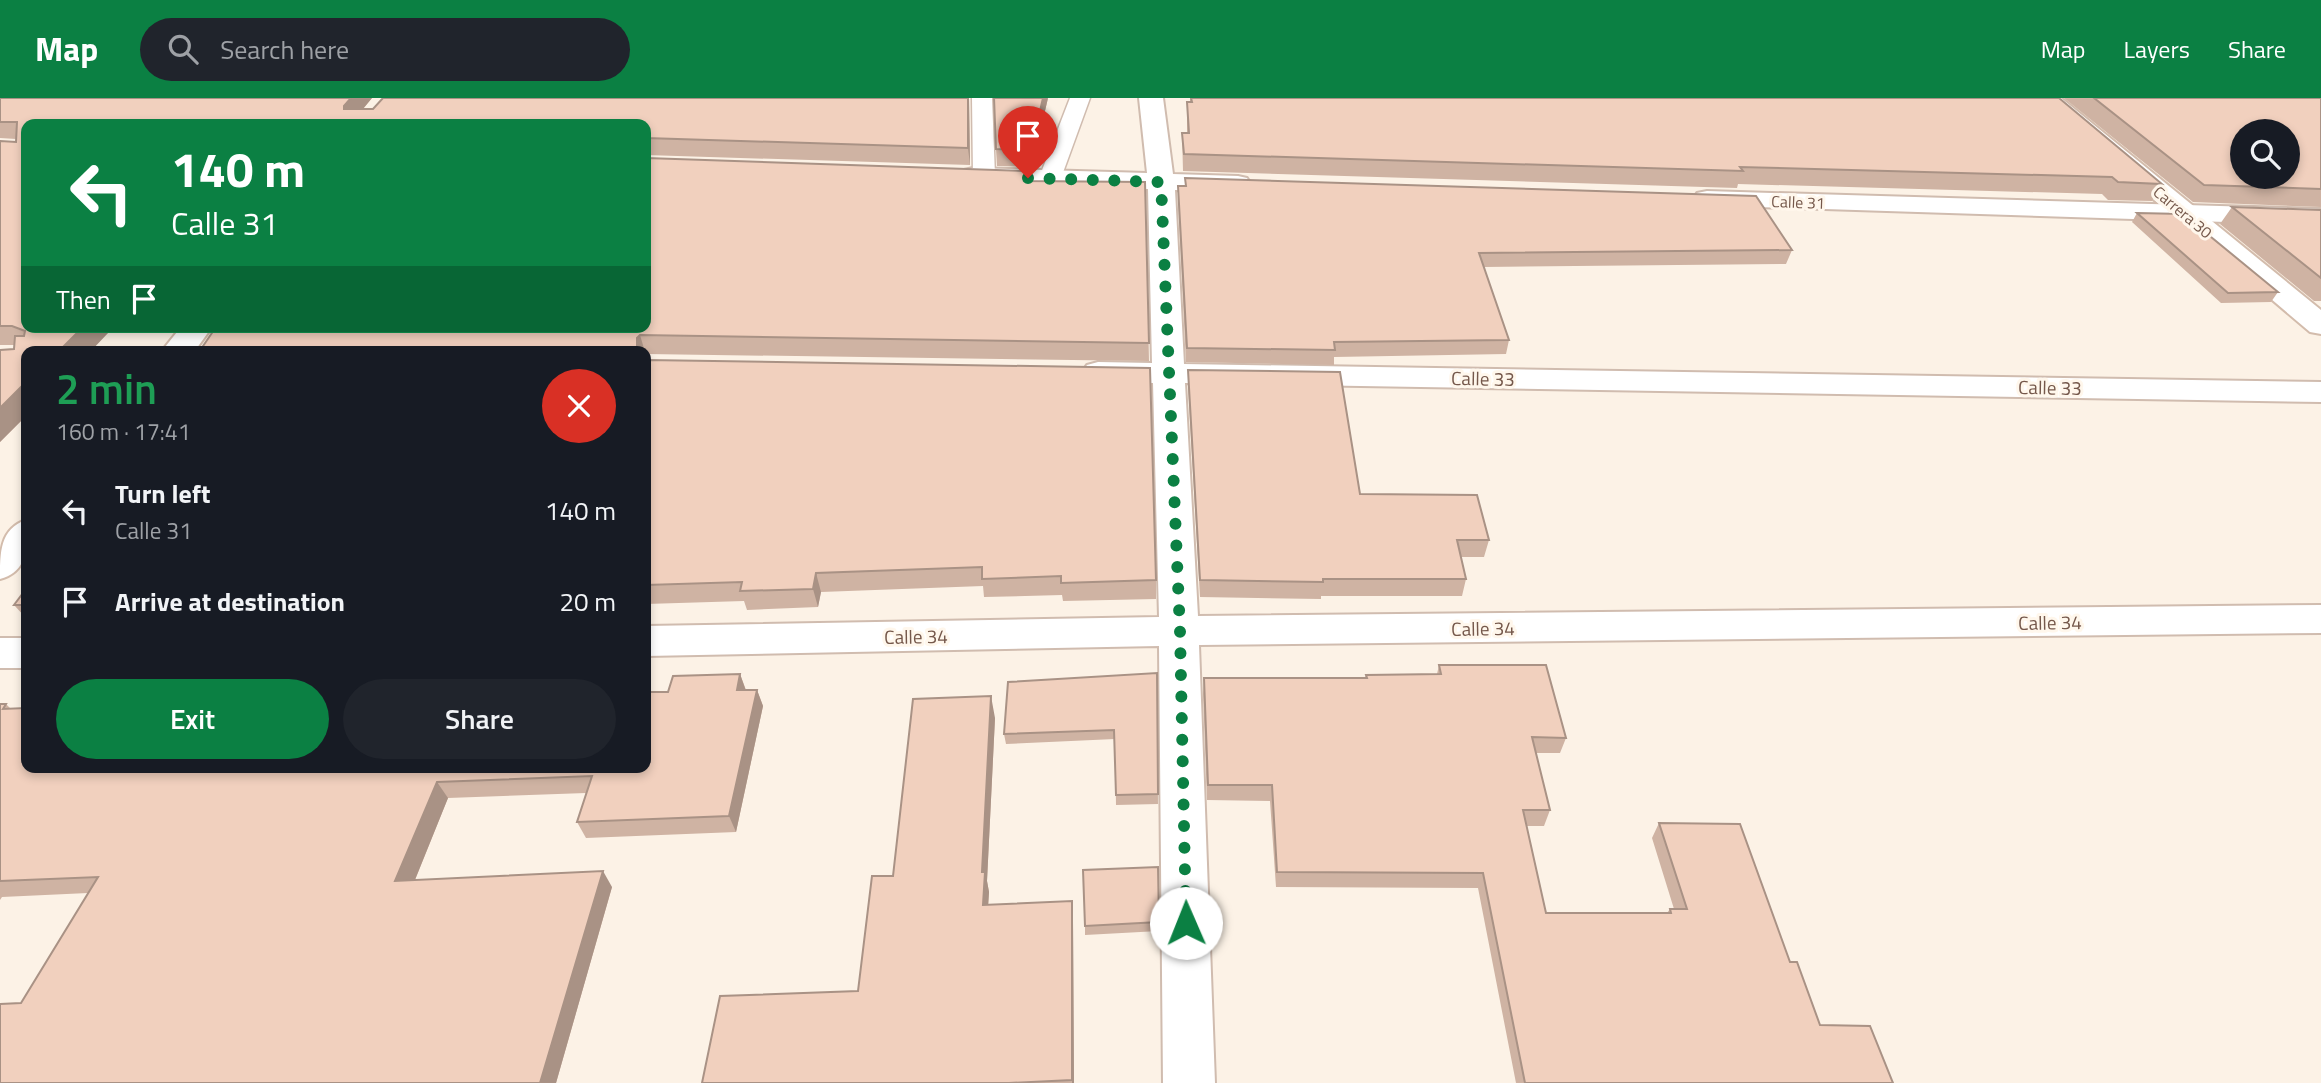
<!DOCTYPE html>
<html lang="en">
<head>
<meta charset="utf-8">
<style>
	:root { --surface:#171b24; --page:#20242c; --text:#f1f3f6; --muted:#9ea1a6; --accent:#0b8043 }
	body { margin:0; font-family:"Titillium Web",sans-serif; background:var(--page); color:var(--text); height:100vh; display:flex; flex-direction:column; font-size:26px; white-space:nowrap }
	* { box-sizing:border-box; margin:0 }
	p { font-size:23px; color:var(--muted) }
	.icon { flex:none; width:38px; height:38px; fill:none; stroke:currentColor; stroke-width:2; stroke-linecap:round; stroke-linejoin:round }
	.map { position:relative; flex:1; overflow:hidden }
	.side { position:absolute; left:21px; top:248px; width:630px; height:427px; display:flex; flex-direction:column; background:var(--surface); border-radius:14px; box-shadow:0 4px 10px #0003 }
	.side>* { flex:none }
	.top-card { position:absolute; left:21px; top:21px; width:630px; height:214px; border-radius:14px; box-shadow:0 4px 10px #0003; background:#0b8043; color:#fff; overflow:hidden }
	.buttons { position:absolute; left:2230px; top:21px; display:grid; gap:14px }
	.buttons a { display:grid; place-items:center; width:70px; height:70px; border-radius:50%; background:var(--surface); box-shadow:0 4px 10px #0003; font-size:35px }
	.pin { position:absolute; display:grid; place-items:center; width:60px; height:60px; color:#fff; margin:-72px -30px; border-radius:50% 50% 50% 0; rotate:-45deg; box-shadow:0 0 7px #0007 }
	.pin .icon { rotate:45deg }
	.me { position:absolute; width:77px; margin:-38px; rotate:359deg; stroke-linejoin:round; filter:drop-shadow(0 0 5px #0008) }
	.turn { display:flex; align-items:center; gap:24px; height:147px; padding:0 35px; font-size:32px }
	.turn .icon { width:91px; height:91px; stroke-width:2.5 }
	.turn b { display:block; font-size:49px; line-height:60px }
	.then { display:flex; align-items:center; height:66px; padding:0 35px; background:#0003; gap:14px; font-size:26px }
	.round { display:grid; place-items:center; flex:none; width:74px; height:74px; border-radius:37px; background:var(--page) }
	.overview { display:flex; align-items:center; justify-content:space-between; height:119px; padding:0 35px }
	h1 { font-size:42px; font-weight:600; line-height:52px; color:#1e9e55 }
	.primary-button { display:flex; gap:14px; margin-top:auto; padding:14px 35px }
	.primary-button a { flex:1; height:80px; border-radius:42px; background:var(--accent); color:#fff; font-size:28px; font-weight:600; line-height:80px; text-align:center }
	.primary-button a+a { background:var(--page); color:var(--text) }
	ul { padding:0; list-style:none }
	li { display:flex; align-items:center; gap:21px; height:91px; padding:0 35px }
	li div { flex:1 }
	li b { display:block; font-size:26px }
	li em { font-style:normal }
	header { display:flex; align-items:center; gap:42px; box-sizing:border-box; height:98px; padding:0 35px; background:var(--accent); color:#fff }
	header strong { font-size:33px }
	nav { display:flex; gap:38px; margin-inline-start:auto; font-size:24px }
	.search { width:490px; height:63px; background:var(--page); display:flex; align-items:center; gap:18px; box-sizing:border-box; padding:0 24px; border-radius:38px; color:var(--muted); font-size:26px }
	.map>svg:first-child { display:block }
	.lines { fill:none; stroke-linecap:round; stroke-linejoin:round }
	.lane-casing { stroke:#d0bcaf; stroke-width:3 }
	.street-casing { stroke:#d0bcaf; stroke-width:4 }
	.secondary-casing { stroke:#d3bcac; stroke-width:4 }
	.lane { fill:#fff; fill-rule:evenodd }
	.street { fill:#fff; fill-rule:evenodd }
	.secondary { fill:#fff; fill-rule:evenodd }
	.wall { fill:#cfb3a3 }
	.shaded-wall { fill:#a99285 }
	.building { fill:#f1d0be; stroke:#a99285; stroke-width:2; fill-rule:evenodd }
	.route { stroke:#0b8043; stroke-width:12; stroke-dasharray:0 21.6 }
	.labels { text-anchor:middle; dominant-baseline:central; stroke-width:6; stroke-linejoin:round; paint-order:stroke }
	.far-street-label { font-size:16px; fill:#75584b; stroke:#fff7ec }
	.street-label { font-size:19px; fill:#75584b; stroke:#fff7ec }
</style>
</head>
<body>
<header>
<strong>Map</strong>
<div class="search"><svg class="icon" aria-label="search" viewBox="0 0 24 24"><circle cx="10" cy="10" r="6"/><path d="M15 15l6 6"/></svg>Search here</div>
<nav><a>Map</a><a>Layers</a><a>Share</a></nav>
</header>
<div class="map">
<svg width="2321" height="985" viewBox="0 0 2321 985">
	<rect width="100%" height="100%" fill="#fcf2e6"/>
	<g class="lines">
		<g class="lane-casing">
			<path id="lane" d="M972,0H992L995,78L992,83H976L973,78Z
				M1070,0H1090L1061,80L1058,85H1042L1039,80Z"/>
		</g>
		<g class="street-casing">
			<path id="street" d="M1139,0H1163L1173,76L1238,78L1247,80L1251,86L1247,92L1238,94L1175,92L1184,266L2321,284V304L1185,285L1198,518L2321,507V535L1199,547L1215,985H1163L1159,548L646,558V528L1159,519L1153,285L1098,284L1087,281L1082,274L1087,267L1098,264L1152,265L1148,91L973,86L964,84L960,78L964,72L973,70L1147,75Z
				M1707,93L2321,111V127L1697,107L1693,101L1697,95Z
				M0,540H26V570H0Z"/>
		</g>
		<g class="secondary-casing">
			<path id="secondary" d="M2034,0H2061L2321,212V236L2310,234Z
				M181,229H212L194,254H161Z
				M26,422C27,448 29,473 0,481C0,454 0,431 26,422Z"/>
		</g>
		<use href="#lane" class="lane"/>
		<use href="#street" class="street"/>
		<use href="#secondary" class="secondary"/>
	</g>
	<path class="wall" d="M0,0H372L363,11H373L383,0H969L970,67L646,57V26L26,229H178L174,234H109L26,254V318L0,344V252L14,251V247H0V43L16,44V41L0,40Z
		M1048,0L1032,69L997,68L996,51Z
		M1190,0H2059L2162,86L2152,103L2108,102L2102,96L1738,86L1737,90L1183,73L1182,35H1187V4H1190Z
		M2064,0H2321V109L2193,104Z
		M1026,73L1027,83L1145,84L1149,263L646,256V254H199L212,235L209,229H646Z
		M1185,80L1792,152L1786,166L1484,169L1509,242L1506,256L1334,259V267L1186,264L1178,102V88H1185Z
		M2232,109L2321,112V203H2314L2220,126Z
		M2137,115L2278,194L2271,204L2221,205L2132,124Z
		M646,262L1156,482V501L1063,503L1062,497L984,499L983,488L821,494L818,509L747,512L744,503L646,506Z
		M1188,272L1360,396L1489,442L1484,459H1461L1466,481L1462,498H1321V501L1200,499L1188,289Z
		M26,491V520L14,507Z
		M1439,567L1566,640L1560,655H1536L1550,712L1544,728H1526L1546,815H1667L1670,811H1674L1652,740L1659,725L1790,864L1820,927L1893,985H1516L1478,790L1276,789L1270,703L1207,702L1203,596L1204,580H1365L1366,577L1437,576Z
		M1157,575L1158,706L1116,707L1115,641L1006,646L1004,636Z
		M740,576L746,592H757L763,608L736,734L586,740L577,724L586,695L448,700L415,782L612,789L556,985H0L21,905L88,795L2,799L0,802V606H6L11,611L646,670L668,594Z
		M995,620L987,783L989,794L988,807L1073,823L1074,985H702L858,893L893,778Z
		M1158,769L1159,833L1085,837V828Z"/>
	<path class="shaded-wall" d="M351,0H372L352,24L344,11V8Z
		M968,0H969L970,67L968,50Z
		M1043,0H1048L1032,69L1031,52Z
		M83,229H105L109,234L90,254H58Z
		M640,237L645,254H637V240Z
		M26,284V318L0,344V310Z
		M816,475L821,494L818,509L813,491Z
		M740,576L746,593L737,592Z
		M757,592L763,608L736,734L729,718Z
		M991,598L995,620L987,783L989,794L987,827L983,807L982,774Z
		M437,684L448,700L408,799L395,783Z
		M603,773L612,789L556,985H540Z
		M1072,803L1073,823L1074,985H1072Z"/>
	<path class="building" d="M0,0H351L344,8V11H373L383,0H968V50L646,40V26H26V229H83L58,254H26V284L0,310V252L14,251L15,238H24L25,233L12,228H0V43L16,44L17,24H0Z
		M994,0H1043L1031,52L996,51Z
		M1191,0H2059L2162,86L2118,84L2112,79L1740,69L1743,73L1184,56L1182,35H1189L1187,4H1192Z
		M2094,0H2321V91L2204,87ZM2242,33H2287V79H2242Z
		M646,60L1026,73L1024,83L1145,84L1149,245L640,237L637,240V254H199L216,229H646Z
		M1185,80L1756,98L1792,152L1479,155L1509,242L1334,244L1335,252L1187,250L1178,88H1186Z
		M2232,109L2321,112V180Z
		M2137,115L2183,116L2278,194L2228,195Z
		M646,262L1150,270L1156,482L1061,485V478L982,481V469L816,475L813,491L740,493L742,484L646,487Z
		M1188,272L1340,274L1360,396L1477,397L1489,442H1457L1466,481H1323V484L1200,482Z
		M26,491V507H14Z
		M1439,567H1546L1566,640L1532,639L1550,712H1523L1546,815H1671L1670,811H1687L1659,725L1740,726L1790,864H1797L1820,927L1870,928L1893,985H1525L1483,775L1277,774L1272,687H1208L1204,580H1367L1366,577L1441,576Z
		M1157,575L1158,696L1116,697L1114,632L1004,636L1008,584Z
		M740,576L737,592H757L729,718L577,724L592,678L437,684L395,783L603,773L540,985H0V906L21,905L98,779L0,783V606H6L3,611L26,610V670H646V594H668L673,578Z
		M991,598L982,774H985L983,807L1072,803V982L1009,985H702L720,898L858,893L872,778H893L913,601Z
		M1158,769L1159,824L1085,828L1083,772Z"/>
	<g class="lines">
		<path class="route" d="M1028,80L1161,84L1180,533L1186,825"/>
	</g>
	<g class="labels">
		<g class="far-street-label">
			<text transform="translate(1798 104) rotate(2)">Calle 31</text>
			<text transform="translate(2183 114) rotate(40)">Carrera 30</text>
		</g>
		<g class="street-label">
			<text transform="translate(1483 280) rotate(1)">Calle 33</text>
			<text transform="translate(2050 289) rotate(1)">Calle 33</text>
			<text transform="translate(2050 524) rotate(-1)">Calle 34</text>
			<text transform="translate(1483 530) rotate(-1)">Calle 34</text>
			<text transform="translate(916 538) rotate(-1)">Calle 34</text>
		</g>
	</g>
</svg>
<div class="buttons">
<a><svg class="icon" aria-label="search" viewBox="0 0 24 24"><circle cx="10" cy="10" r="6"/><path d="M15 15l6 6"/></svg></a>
</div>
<div class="pin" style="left:1028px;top:80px;background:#d93025"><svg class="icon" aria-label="arrive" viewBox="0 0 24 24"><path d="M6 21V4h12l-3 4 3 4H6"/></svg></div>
<svg class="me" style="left:1186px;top:825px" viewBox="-20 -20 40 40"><circle r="19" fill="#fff"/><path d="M0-13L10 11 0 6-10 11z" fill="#0b8043"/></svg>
<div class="top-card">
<div class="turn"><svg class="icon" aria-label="left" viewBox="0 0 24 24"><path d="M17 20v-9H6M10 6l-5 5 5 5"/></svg><div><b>140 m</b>Calle 31</div></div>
<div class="then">Then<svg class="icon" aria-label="arrive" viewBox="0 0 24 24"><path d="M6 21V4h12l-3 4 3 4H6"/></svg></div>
</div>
<section class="side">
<div class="overview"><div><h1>2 min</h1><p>160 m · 17:41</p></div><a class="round" style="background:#d93025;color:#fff"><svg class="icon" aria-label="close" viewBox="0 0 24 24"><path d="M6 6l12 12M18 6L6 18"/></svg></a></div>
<ul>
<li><svg class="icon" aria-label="left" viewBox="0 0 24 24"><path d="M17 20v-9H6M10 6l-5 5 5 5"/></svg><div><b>Turn left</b><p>Calle 31</p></div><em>140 m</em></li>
<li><svg class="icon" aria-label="arrive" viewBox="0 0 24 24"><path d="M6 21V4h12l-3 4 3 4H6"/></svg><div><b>Arrive at destination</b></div><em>20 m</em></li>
</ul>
<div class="primary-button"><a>Exit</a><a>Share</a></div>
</section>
</div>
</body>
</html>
